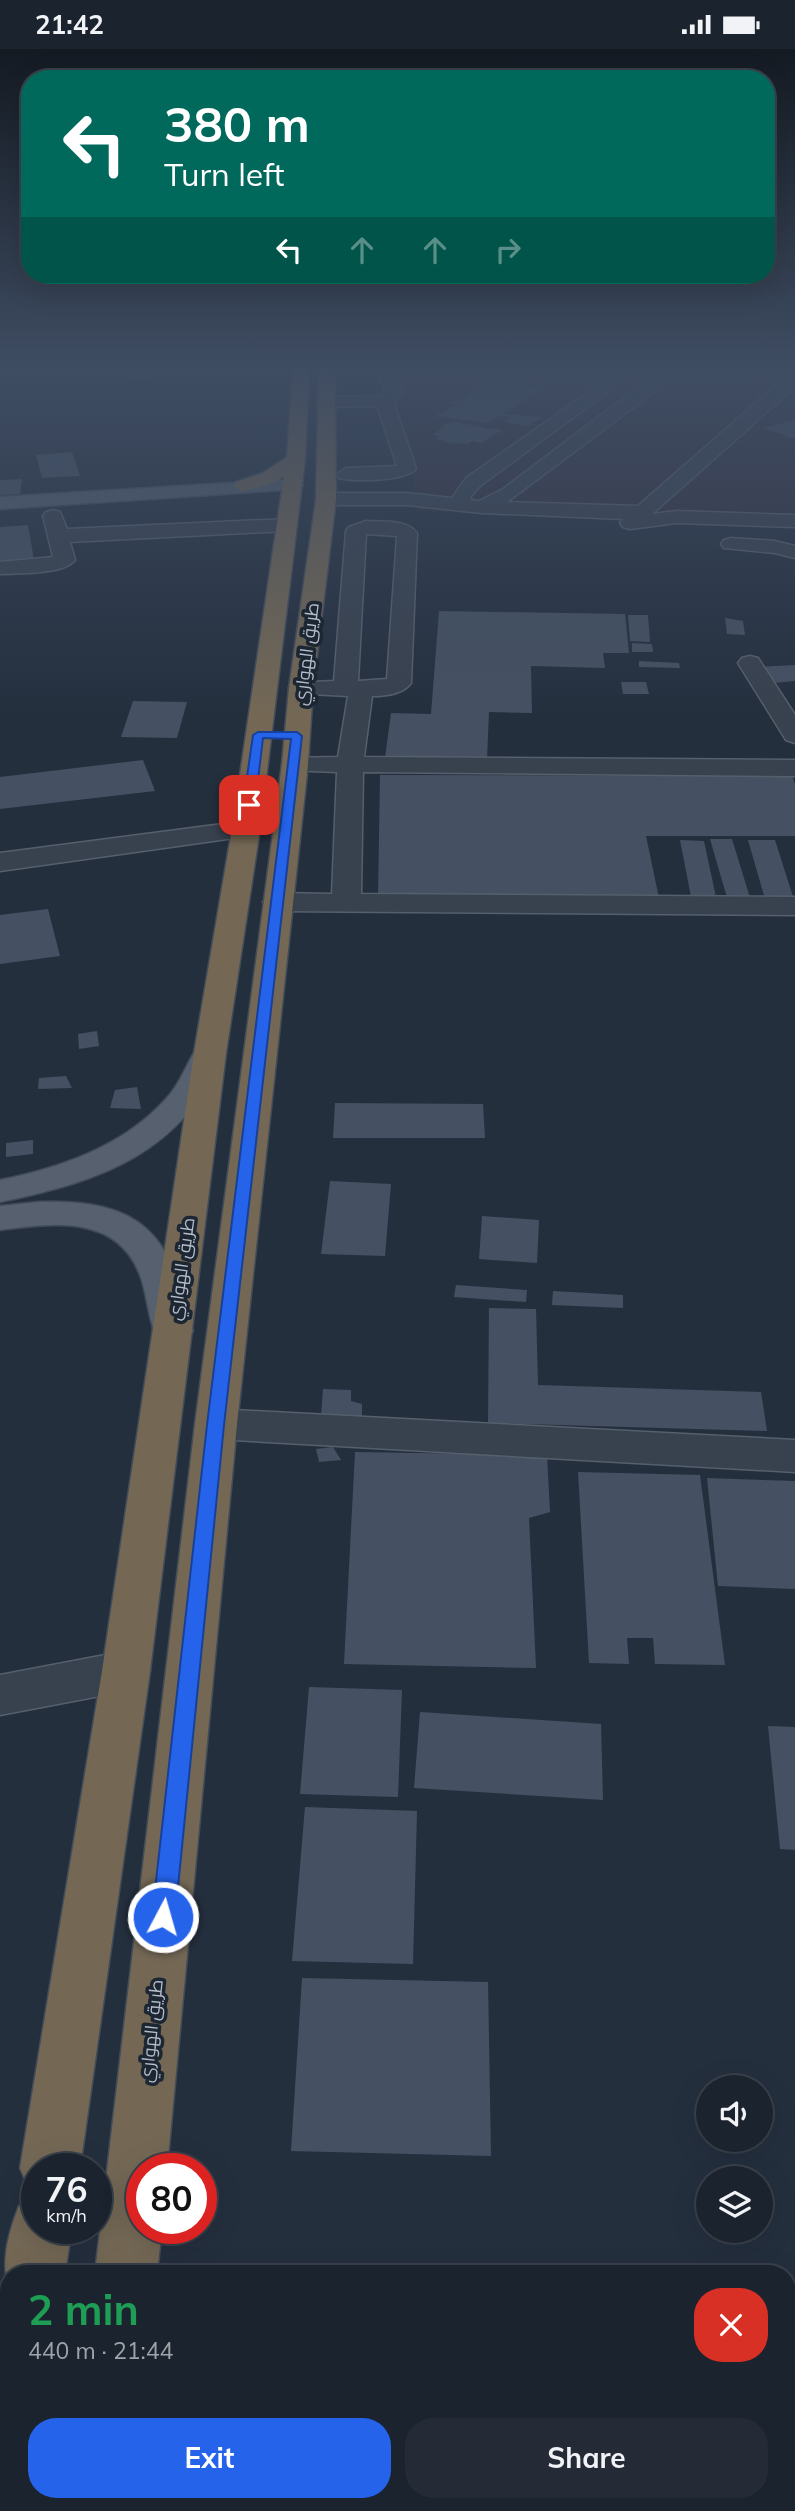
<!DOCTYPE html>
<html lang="en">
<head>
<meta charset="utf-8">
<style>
	:root { --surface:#1b232e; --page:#242b36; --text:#f1f3f6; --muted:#a0a4aa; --line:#39404a; --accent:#2563eb }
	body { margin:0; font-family:Mulish,Cairo,sans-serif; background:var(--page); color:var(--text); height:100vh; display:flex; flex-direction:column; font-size:26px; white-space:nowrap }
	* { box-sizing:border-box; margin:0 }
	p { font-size:23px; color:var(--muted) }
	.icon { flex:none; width:38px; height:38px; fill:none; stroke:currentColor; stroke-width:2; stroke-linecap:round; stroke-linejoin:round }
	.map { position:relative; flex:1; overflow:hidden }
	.sheet { position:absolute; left:0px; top:2216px; width:796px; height:247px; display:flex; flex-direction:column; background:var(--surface); border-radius:28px 28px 0 0; box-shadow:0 7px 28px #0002,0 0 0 2px var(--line) }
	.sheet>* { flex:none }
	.banner { position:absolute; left:21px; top:21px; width:754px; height:214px; border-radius:28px; box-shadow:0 7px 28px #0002,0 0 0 2px var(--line); background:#00695c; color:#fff; overflow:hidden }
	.buttons { position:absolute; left:696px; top:2026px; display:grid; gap:14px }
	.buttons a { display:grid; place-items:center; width:77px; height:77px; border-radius:50%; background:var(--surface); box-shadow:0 7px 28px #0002,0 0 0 2px var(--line); font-size:35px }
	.speed { position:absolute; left:21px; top:2104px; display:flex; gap:14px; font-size:35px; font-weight:700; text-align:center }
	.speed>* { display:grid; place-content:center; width:91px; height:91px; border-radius:50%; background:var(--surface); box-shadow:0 7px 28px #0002,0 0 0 2px var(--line); line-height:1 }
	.speed small { font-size:18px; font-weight:400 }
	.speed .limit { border:10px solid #d22; background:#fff; color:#111 }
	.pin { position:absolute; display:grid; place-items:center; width:60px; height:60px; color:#fff; margin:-30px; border-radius:14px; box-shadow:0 4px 10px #0006 }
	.me { position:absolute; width:77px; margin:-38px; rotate:6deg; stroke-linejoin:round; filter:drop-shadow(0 0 5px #0008) }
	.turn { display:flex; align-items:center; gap:24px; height:147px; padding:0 28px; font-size:32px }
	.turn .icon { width:91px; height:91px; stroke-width:2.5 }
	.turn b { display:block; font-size:49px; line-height:60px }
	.lanes { display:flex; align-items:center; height:66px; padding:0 28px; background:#0003; justify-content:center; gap:35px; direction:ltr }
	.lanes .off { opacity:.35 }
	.round { display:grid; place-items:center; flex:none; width:74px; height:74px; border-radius:28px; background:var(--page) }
	.summary { display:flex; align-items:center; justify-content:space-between; height:119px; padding:0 28px }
	h1 { font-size:42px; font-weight:700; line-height:52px; color:#1e9e55 }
	.action { display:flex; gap:14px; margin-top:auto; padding:14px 28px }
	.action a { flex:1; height:80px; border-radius:28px; background:var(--accent); color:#fff; font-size:28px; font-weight:700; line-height:80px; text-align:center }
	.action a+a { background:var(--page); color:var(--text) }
	.status { display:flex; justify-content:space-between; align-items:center; height:49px; padding:0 35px; background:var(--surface); direction:ltr }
	.status svg { height:19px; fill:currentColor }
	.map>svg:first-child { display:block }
	.medical { fill:#32303f }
	.building { fill:#455162 }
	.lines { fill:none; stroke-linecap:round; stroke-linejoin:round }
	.minor-casing { stroke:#565f6c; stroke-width:3 }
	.major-casing { stroke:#414a57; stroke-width:3 }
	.highway-casing { stroke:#434c59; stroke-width:3 }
	.minor { fill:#38414e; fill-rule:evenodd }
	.major { fill:#56606e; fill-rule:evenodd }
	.highway { fill:#746855; fill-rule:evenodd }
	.route { fill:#2563eb; stroke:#184099; stroke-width:2 }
	.labels { text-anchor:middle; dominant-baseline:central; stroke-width:7; stroke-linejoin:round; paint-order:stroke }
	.street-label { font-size:18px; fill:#b4bcc9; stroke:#1d2633 }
</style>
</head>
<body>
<div class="status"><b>21:42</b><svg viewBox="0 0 49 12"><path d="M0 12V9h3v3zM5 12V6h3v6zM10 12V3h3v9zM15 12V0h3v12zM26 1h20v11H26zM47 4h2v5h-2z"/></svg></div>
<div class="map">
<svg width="795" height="2462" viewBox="0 0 795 2462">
	<rect width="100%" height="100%" fill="#242f3e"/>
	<path class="medical" d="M395,320H795V461L790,466L668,462L626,472L418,462Z"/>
	<path class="building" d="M125,320H168L172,327L129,330Z
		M234,320H260V326L234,327Z
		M487,331L544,339L503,365L542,368L529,377L503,373L510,368L499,367L488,374L435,367L457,356L449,354L459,352Z
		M795,371V390L764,379Z
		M457,373L489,380L498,379L503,383L495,384L482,394L472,392L468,395L444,393L446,392L436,390L439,387L432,386L445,377L442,375Z
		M72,403L80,427L42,429L36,406Z
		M22,430L20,445L0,446V431Z
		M28,476L34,511L0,513V478Z
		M439,562L625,565L629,604H603L605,619L531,617L532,664L489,663L487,711L385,709L391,664L431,665Z
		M628,566H648L650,593L630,592Z
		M725,569L743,572L745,586L727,585Z
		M632,594L652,595L653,603H632Z
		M639,612L679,614L680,619L639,618Z
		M795,616V632L773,634L759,618Z
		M621,633H646L649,645H623Z
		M133,652L187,653L177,689L121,688Z
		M143,711L155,742L0,760V728Z
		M380,726L792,727L795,735V787H646L659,849L378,848Z
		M710,790H732L751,852H728Z
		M680,791L704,792L717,853H692Z
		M748,791H775L794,851L765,850Z
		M48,860L60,907L0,915V866Z
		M97,982L99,997L79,1000L78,985Z
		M66,1027L72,1039L38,1040L39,1029Z
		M137,1038L141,1060L110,1059L115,1041Z
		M335,1054L483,1055L485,1089H333Z
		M33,1091V1105L6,1108V1094Z
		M330,1132L391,1135L385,1207L321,1205Z
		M482,1167L539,1171L537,1214L479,1210Z
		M456,1236L527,1241L526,1253L454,1248Z
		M553,1242L623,1246V1259L552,1256Z
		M489,1259L536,1260L538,1336L761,1343L767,1382L488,1374Z
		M323,1340L351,1341V1352L362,1355V1367H321Z
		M333,1398L341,1411L319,1413L316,1400Z
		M355,1403L547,1406L550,1463L529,1469L536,1619L344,1615Z
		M578,1423L700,1426L725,1616L655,1615L653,1589H627L629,1615L589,1614Z
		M707,1429L795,1432V1540L718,1537Z
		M309,1638L402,1641L398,1748L300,1745Z
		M420,1663L601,1675L603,1751L414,1739Z
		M768,1677L795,1678V1801L780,1800Z
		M305,1758L417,1762L413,1915L292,1912Z
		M302,1929L488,1933L491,2107L291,2102Z"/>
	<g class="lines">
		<g class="minor-casing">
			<path id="minor" d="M31,320H59C53,327 37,327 31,320Z
				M376,320H392L402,343L394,354L416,420C406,432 355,433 339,429L337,425L346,419L397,417L377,357L327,358L318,353L327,348L382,347L385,343Z
				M527,320C549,320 610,316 623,332L480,437L471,447V451L479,452L503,440L646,332L652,331L660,336L658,340L507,453L638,457L789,325L795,324V338L652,465L677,462L795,466V478L677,474L630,480L623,478L620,474L623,470L482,464L407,456H326L316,450L326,444H407L452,449L466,429L602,334L535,325Z
				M53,461L60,463L67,480L286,470L293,472L296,476L293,480L286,482L70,493L75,511C63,526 18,524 0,525V513L53,508L43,467L46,463Z
				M366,472C382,473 407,470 417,484L411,634C403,645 385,647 372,647L364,708L795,711V727L363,723L361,845L795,848V866L278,862L268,859L263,853L268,847L278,844L332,845L337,723L286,721L282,715L286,709L338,708L348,647L292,644L289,639L292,634L334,632L346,482L349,478ZM366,485L397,487L387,630L358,632Z
				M731,489L775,492L795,497V509L775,504L724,499L721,495L724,491Z
				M750,607L758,609L795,666V694L786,691L738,614L742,609Z
				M246,772L256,774L260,780L256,786L0,822V804Z
				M216,1360L795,1391V1423L216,1390L201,1386L195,1375L201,1364Z
				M126,1602L143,1608L150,1622L143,1636L126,1642L0,1666V1626Z"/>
		</g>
		<g class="major-casing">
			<path id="major" d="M293,430L300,432L303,436L300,440L0,460V448Z
				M210,994L222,997L226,1004C180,1105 102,1132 0,1153V1131C59,1119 122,1098 164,1052C180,1036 186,1015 198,997Z
				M38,1153C143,1150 171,1185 193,1282L187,1292L173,1295L159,1292C148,1273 148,1249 141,1229C119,1165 54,1174 0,1181V1157Z"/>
		</g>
		<g class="highway-casing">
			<path id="highway" d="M293,320H309L305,410L260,780L226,1004L150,1622L80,2119H37V2144L29,2140L20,2119L102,1622L194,1004L232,780L284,427L277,432L243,443L233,437L236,433L263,424L287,408Z
				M319,320H335L336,450L313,639L308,715L237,1375L167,2119H142V2179H162L157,2224H95L195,1375L282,715L289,639L316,450Z
				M37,2150V2179H72L65,2224H9V2239C0,2213 9,2182 19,2157Z
				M9,2356V2454H31L27,2462H0V2359Z
				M67,2454H135V2462H67Z"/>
		</g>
		<use href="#minor" class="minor"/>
		<use href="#major" class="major"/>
		<use href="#highway" class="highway"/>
	</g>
	<linearGradient id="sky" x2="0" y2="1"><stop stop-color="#141a22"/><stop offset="0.48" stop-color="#3f4d63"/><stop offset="1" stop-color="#3f4d63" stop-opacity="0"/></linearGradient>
	<rect width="795" height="665" fill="url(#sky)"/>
	<path class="route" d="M258,683H297L302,687L224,1376L175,1868L171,1876L163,1879L156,1876L152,1868L207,1376L291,690L263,689L255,756L249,760L243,756L253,686Z"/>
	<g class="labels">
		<g class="street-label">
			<text transform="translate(306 605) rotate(-83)">طريق الهواري</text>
			<text transform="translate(181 1220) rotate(-82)">طريق الهواري</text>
			<text transform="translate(151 1982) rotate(-84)">طريق الهواري</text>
		</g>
	</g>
</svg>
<div class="buttons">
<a><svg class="icon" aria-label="sound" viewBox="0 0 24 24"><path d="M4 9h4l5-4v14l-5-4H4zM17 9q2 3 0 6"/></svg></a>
<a><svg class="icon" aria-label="layers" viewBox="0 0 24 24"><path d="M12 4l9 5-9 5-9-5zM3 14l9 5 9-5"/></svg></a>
</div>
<div class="speed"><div>76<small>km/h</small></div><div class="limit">80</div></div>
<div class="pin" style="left:249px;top:756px;background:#d93025"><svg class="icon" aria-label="arrive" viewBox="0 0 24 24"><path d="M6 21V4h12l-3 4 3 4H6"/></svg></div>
<svg class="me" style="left:163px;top:1868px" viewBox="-20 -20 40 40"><circle r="17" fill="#2563eb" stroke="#fff" stroke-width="3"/><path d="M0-11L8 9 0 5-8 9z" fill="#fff"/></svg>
<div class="banner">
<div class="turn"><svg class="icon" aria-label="left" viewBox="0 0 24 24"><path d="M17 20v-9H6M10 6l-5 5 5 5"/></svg><div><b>380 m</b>Turn left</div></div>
<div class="lanes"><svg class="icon" aria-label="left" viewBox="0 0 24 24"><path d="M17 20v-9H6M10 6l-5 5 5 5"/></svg><svg class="icon off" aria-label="ahead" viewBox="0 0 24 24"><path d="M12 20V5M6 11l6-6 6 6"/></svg><svg class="icon off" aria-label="ahead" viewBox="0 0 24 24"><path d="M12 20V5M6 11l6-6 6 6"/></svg><svg class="icon off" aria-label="right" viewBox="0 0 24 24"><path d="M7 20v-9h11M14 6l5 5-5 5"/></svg></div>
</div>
<section class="sheet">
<div class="summary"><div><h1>2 min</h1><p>440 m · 21:44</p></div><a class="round" style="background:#d93025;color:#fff"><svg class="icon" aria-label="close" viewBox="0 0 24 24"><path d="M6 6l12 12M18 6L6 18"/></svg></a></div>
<div class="action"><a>Exit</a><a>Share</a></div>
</section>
</div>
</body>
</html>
